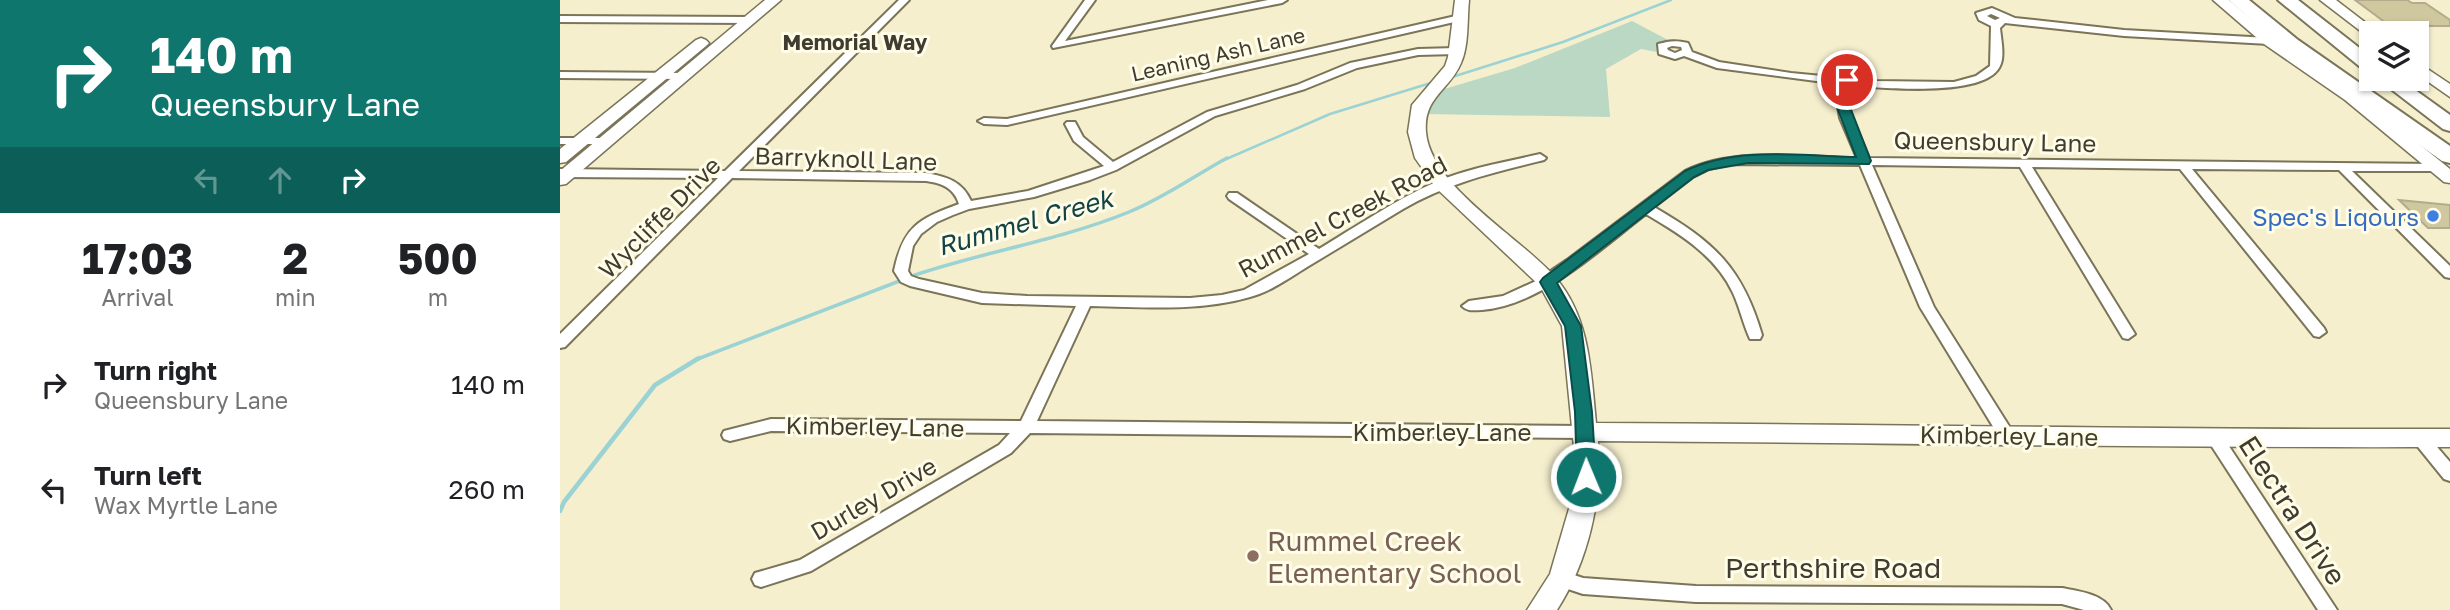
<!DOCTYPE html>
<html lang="en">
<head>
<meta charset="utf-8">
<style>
	:root { --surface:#fff; --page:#f2f2f2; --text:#202124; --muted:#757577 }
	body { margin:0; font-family:"Golos Text",sans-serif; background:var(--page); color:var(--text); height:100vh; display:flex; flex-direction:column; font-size:26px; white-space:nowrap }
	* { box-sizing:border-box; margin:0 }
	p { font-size:23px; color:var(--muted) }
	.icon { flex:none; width:38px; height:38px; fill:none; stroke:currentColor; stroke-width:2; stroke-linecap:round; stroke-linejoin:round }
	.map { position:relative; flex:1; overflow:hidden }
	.panel { display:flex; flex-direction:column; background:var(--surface); width:560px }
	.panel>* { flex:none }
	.top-card { background:#0f766e; color:#fff; overflow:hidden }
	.fabs { position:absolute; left:1799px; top:21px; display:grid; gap:14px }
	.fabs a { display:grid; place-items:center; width:70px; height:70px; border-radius:0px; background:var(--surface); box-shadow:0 2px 5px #0004; font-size:35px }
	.pin { position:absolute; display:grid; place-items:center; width:60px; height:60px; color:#fff; margin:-30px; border:4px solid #fff; border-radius:50%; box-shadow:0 2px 7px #0007 }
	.me { position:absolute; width:77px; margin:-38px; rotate:359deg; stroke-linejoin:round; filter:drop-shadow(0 0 5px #0008) }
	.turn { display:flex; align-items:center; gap:24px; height:147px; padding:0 35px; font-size:32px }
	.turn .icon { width:91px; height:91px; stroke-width:2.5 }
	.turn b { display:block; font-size:49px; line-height:60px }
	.lanes { display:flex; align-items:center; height:66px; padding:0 35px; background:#0003; justify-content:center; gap:35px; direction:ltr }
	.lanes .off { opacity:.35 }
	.eta { display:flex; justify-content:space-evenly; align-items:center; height:119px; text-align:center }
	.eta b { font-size:42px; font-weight:700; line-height:49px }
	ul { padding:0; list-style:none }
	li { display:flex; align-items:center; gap:21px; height:105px; padding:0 35px }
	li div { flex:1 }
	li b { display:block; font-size:26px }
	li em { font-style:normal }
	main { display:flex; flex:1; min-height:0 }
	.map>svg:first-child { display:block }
	.green { fill:#bad8c3 }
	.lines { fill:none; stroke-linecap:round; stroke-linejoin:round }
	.stream-far2 { stroke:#9bd2d4; stroke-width:2.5 }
	.stream-far1 { stroke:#9bd2d4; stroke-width:3.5 }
	.stream { stroke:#9bd2d4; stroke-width:4.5 }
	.building { fill:#cfc79e; stroke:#b2ac8d; stroke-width:2 }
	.street-casing { stroke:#7a7458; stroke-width:4 }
	.secondary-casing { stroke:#7a7458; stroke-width:3 }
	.highway-casing { stroke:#7a7458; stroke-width:4 }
	.street { fill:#fff; fill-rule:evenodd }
	.secondary { fill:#fff; fill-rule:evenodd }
	.highway { fill:#fff; fill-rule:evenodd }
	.route { fill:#0f766e; stroke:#0a4d48; stroke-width:2 }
	.shop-dot { fill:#3f7fe0; stroke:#fffce8; stroke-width:2.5 }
	.education-dot { fill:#8d6e63; stroke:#fffce8; stroke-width:2.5 }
	.labels { text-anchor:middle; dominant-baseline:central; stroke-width:6; stroke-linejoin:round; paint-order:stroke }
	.far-neighbourhood-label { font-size:21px; font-weight:bold; fill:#403d30; stroke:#fffce8 }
	.far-street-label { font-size:21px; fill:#403d30; stroke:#fffce8 }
	.street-label { font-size:24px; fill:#403d30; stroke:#fffce8 }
	.shop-label { font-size:24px; fill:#366cbe; stroke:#fffce8; text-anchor:end }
	.water-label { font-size:26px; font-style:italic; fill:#124446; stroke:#fffce8 }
	.near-street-label { font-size:28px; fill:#403d30; stroke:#fffce8 }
	.near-education-label { font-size:28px; fill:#785e54; stroke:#fffce8; text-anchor:start }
</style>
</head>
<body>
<main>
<section class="panel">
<div class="top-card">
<div class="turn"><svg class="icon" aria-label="right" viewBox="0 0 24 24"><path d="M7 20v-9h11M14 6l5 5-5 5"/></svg><div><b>140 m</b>Queensbury Lane</div></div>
<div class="lanes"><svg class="icon off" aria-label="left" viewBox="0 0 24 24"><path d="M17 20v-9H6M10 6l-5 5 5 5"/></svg><svg class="icon off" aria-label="ahead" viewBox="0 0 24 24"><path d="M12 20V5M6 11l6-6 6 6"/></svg><svg class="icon" aria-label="right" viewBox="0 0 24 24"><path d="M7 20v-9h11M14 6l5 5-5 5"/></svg></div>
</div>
<div class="eta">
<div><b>17:03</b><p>Arrival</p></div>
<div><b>2</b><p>min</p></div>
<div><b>500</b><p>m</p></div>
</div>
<ul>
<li><svg class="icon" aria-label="right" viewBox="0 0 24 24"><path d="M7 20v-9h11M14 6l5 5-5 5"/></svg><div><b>Turn right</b><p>Queensbury Lane</p></div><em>140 m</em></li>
<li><svg class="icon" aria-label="left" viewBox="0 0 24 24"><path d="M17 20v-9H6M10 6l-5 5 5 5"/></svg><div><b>Turn left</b><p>Wax Myrtle Lane</p></div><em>260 m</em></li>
</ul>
</section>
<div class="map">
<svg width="1890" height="610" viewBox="0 0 1890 610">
	<rect width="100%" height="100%" fill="#f5efce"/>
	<path class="green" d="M1072,21L1110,41L1098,44L1097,52L1081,49L1046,69L1050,117L865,114L881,90L955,68Z"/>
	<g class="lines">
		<path class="stream-far2" d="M889,78L1003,42L1111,0
			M664,160L770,114L874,82"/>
		<path class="stream-far1" d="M349,277C421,252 498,241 569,212C604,198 634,176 667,158
			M135,360L342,280"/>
		<path class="stream" d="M0,511L4,502L95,385L139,358"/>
	</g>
	<path class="building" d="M1795,0H1847L1852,3H1865L1890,20V26H1830Z
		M1839,200L1890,205V228H1868Z"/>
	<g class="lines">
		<g class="street-casing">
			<path id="street" d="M339,0H349L179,171L366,173C387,177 402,181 411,201L468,191L544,166L514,141L505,124L507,122H515L523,137L553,162L647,112L737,85L790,63L858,49L896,48L901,51L896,54L858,55L797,68L745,89L655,116L556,170L530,180L474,197L409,209L393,215L377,222L361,234L353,246L348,271L351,276L359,279L422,293L467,296L630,298L662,295L684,290L749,254L669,199L667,196L669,193H677L759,249C797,226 835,200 876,182C908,168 946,162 980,154L986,158L984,160C935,172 887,183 843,209C811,228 779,248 747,267C729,278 710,292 690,297C638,312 583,307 530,306L477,421L1025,426L1031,428L1033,432L1031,436L1025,438L470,433L451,453L251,571L201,587L195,585L192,579L195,573L240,560L439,445L450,433L211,431L170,441L164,439L162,435L164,431L211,419L461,421L516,306L422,303L350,286L341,282L334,271C343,227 358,219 399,204C394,188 382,183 366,181L172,178L5,347L0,348V334L158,178L0,177V169L165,171Z
				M525,0H535L505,41L708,0H727L722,3L493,48L492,46Z
				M1432,8L1455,18L1564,30L1709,38L1714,41L1709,44L1564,36L1445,23L1440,28C1441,39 1445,56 1440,66C1426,98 1319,88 1289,85L1285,90L1292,118L1309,158L1878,164L1882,165V171H1792L1890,266V278L1885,277L1779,170L1632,169L1764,328L1766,332L1759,337L1754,336L1620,169L1472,167L1575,334L1568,339L1563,338L1460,167L1312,165L1374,307L1454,434L1452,438L1446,440L1440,438L1360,307L1300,165L1171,164L1149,169L1133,177L1094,207C1154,242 1182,267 1202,335L1200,339H1190C1183,324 1180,308 1173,293C1156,256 1120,234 1086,214C1040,249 982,305 922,310C914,310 908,312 902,306L909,301L943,296L976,281L1007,260L1125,171C1173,147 1243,157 1297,158L1280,118L1275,90L1279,84L1157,68L1124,56L1115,59L1099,54L1098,44C1109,41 1116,40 1128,43L1132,52L1159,62L1231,73L1314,81L1394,82L1416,76L1430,66L1431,26L1419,20L1416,13ZM1431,14L1440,18L1435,20L1427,16ZM1112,46L1121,47L1122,50L1115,53L1108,50L1107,48Z
				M900,15L903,16V20L447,125L424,124L418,121L424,118L447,119Z
				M0,16L190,17L195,20L190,23L0,22Z
				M0,72L124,73L129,76L124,79L0,78Z
				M0,138H45L51,141L45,144H0Z
				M1655,432L1661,434L1777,610H1758L1649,442L1647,438L1649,434Z
				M1860,432L1866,434L1890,462V481L1884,479L1854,442L1852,438L1854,434Z
				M1002,571L1023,578L1136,586L1502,588C1518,591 1544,594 1551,610H1524L1502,604L1136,602L1023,594L996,585L993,579L996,573Z"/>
		</g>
		<g class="secondary-casing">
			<path id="secondary" d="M205,0H221L6,184L0,185V171Z
				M895,0H909C907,20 909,45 901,63C890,90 863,97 866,132C870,186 960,237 995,277C1030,317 1031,372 1036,423C1321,424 1605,430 1890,429V447C1606,448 1322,443 1038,441C1043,498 1028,562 997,610H967L990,574L1013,495L1015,458L1002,326L980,286L876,188L855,158L848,132L852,105L885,66L888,57Z
				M1653,0H1669L1714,38L1797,94L1890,169V183L1884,182L1785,100L1704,44Z
				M1760,0H1776L1819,33H1811V37L1807,36Z
				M141,38L146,40L149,43L146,46L6,162L0,163V149L136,40Z
				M1857,62L1890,84V97L1857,74Z"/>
		</g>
		<g class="highway-casing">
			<path id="highway" d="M1669,0H1689L1738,40L1890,146V163L1882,161L1724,48Z
				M1718,0H1738L1811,57V72L1804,70Z
				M1818,79H1840L1890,115V131L1883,129Z"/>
		</g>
		<use href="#street" class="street"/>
		<use href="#secondary" class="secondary"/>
		<use href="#highway" class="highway"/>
	</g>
	<path class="route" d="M1287,77L1293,80L1286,90L1288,102L1311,161L1309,164L1188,163L1148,170L1134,177L997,283L1021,326L1032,412L1036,477L1033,482L1026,484L1020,482L1017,477L1015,412L1005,326L980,282L983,278L1125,171C1176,146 1240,156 1296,157L1275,102L1274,90L1282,78Z"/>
	<circle class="shop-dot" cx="1873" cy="216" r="7"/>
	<circle class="education-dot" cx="693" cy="556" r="7"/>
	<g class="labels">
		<g class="far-neighbourhood-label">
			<text x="295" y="42">Memorial Way</text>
		</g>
		<g class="far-street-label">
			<text transform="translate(658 54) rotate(-13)">Leaning Ash Lane</text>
		</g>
		<g class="street-label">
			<text transform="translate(1435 141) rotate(1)">Queensbury Lane</text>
			<text transform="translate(286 158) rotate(2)">Barryknoll Lane</text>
			<text transform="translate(782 216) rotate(-28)">Rummel Creek Road</text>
			<text transform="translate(99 217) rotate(-45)">Wycliffe Drive</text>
			<text transform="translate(315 426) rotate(1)">Kimberley Lane</text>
			<text x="882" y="431">Kimberley Lane</text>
			<text transform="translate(1449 435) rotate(1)">Kimberley Lane</text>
			<text transform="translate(313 498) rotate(-30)">Durley Drive</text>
		</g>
		<g class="shop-label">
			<text x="1859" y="216">Spec's Liqours</text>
		</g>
		<g class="water-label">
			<text transform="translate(465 222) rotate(-16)">Rummel Creek</text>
		</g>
		<g class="near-street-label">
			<text transform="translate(1733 510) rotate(57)">Electra Drive</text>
			<text x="1273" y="567">Perthshire Road</text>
		</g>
		<g class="near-education-label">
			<text x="707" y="540">Rummel Creek<tspan x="707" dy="32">Elementary School</tspan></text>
		</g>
	</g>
</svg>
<div class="fabs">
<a><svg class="icon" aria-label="layers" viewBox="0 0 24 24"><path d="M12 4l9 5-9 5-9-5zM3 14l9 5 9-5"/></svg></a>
</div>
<div class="pin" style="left:1287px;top:80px;background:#d93025"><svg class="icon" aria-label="arrive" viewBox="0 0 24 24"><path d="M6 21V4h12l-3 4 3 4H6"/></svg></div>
<svg class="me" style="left:1026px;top:477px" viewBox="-20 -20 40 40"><circle r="17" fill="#0f766e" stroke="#fff" stroke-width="3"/><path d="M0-11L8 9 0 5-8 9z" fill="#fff"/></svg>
</div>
</main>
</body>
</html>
